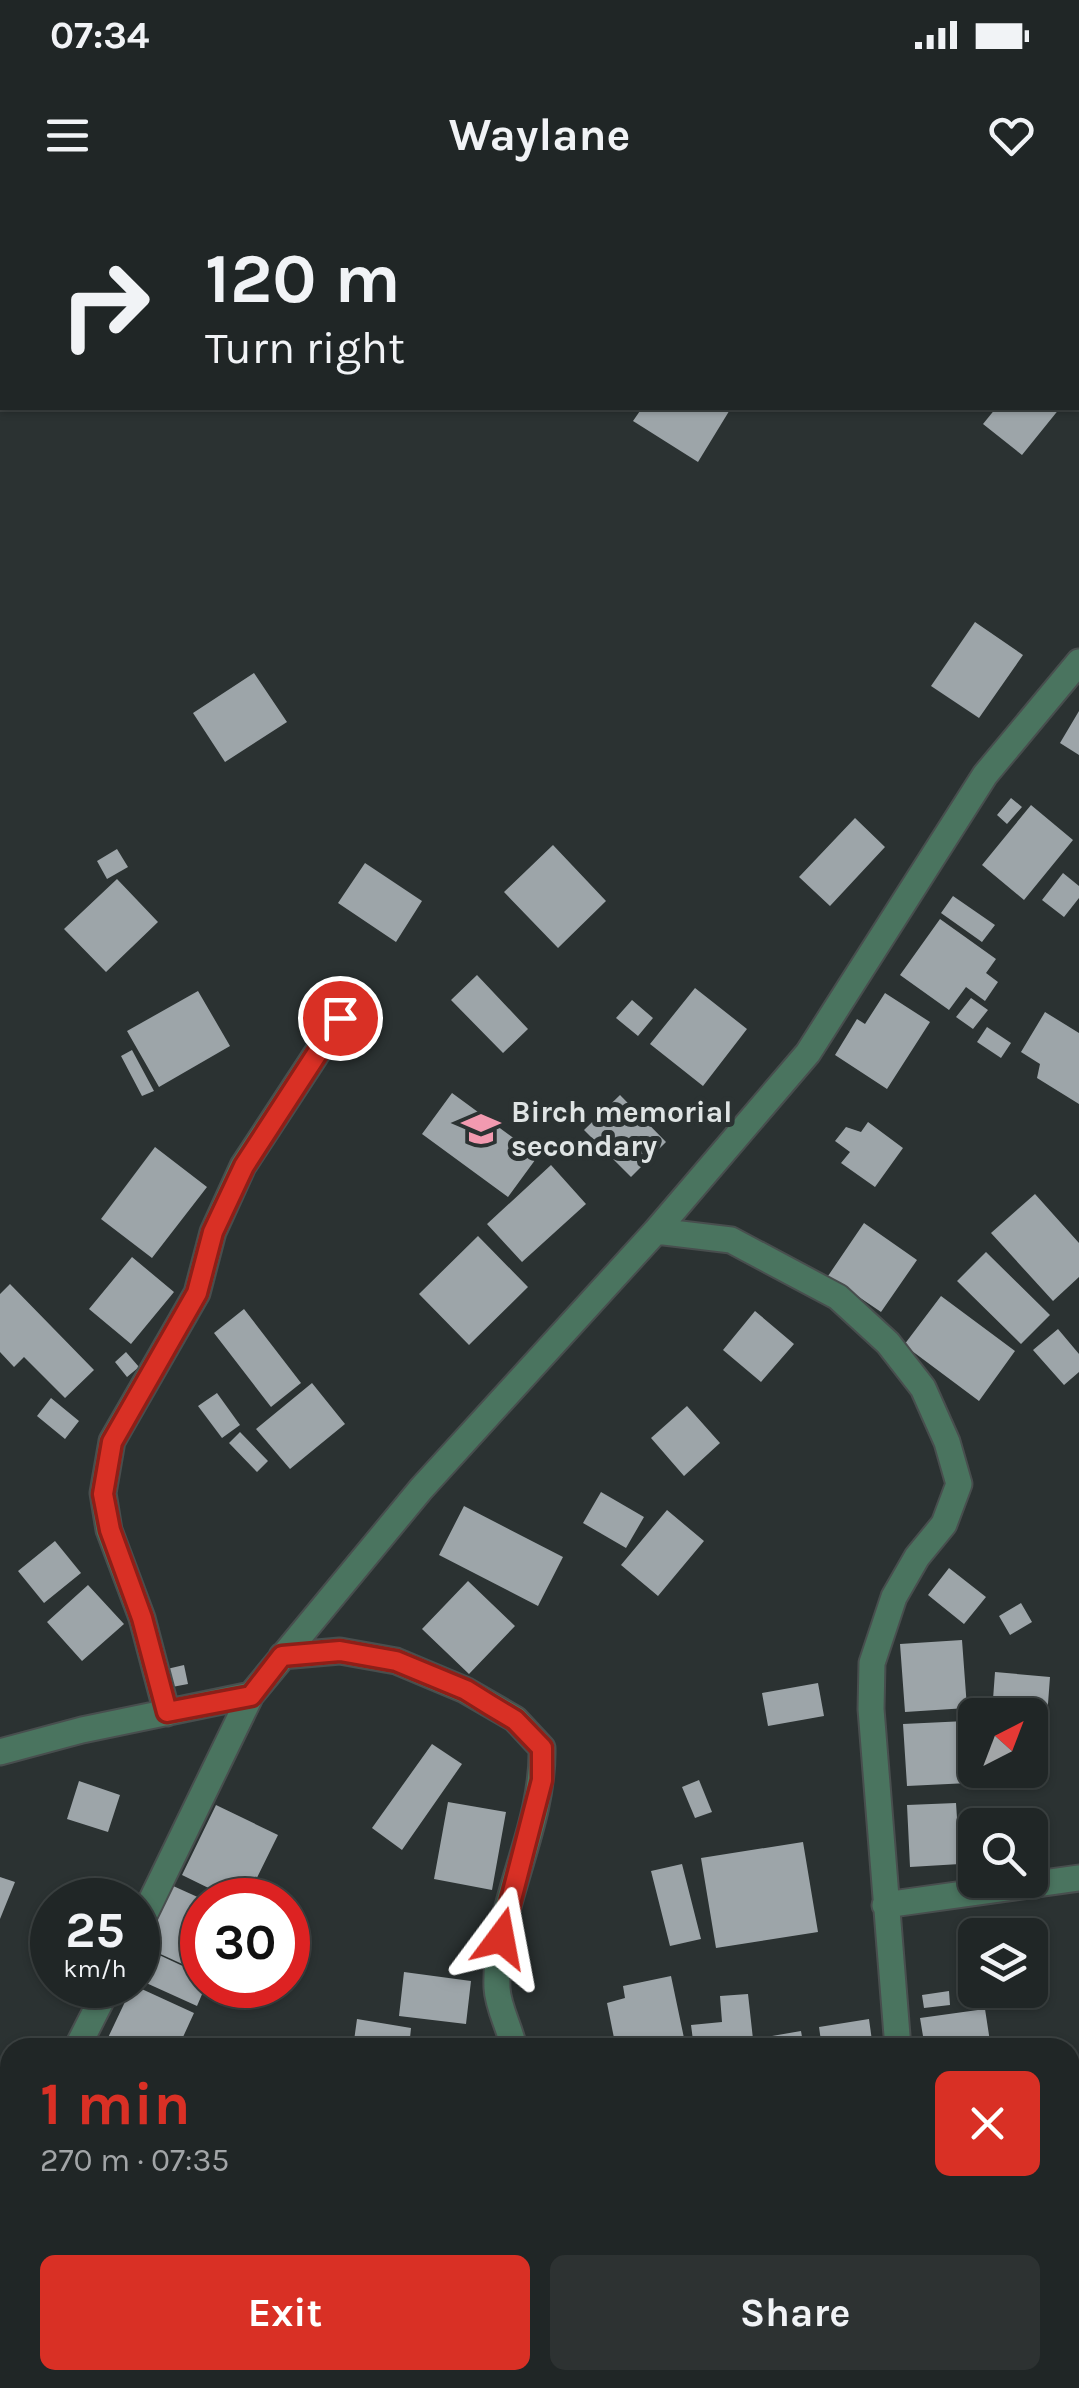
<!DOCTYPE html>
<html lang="en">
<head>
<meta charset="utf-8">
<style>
	:root { --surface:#202626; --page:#2d3232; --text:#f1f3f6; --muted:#a2a5a7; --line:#3d4343; --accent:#d93025 }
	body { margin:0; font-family:Karla,sans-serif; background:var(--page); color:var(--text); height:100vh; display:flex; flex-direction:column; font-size:38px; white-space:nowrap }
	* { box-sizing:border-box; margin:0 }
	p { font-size:32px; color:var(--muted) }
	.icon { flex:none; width:55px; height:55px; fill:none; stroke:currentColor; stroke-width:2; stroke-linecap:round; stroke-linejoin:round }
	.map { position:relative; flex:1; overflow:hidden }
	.side { position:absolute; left:0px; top:1838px; width:1080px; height:352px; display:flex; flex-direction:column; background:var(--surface); border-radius:30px 30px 0 0; box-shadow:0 2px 8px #0004,0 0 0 2px var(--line) }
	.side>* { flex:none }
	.top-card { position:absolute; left:0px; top:0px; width:1080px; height:210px; box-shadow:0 2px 8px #0004,0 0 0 2px var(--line); background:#202626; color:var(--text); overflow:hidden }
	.needle { width:65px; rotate:42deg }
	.controls { position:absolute; left:958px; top:1498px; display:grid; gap:20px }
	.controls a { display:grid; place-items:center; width:90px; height:90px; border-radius:15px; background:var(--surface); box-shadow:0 2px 8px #0004,0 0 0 2px var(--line); font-size:50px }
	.speed { position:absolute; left:30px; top:1678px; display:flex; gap:20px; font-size:50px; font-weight:700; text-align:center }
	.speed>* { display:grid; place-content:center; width:130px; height:130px; border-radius:50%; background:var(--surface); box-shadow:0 2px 8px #0004,0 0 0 2px var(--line); line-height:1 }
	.speed small { font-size:25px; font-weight:400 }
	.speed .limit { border:15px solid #d22; background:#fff; color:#111 }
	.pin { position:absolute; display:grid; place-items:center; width:85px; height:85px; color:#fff; margin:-42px; border:5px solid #fff; border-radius:50%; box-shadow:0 2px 10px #0007 }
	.me { position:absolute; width:110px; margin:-55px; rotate:13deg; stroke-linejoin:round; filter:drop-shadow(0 0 8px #0008) }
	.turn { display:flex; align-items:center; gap:35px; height:210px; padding:0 40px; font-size:45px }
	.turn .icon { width:130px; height:130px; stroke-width:2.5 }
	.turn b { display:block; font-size:70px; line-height:85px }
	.round { display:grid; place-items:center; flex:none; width:105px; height:105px; border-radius:15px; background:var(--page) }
	.summary { display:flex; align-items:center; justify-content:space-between; height:170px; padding:0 40px }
	h1 { font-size:60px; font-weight:700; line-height:75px; color:var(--accent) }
	.action { display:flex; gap:20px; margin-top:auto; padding:20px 40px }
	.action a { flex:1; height:115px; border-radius:15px; background:var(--accent); color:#fff; font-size:40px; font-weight:700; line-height:115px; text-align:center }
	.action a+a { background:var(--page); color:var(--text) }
	.status { display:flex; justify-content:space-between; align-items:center; height:70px; padding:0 50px; background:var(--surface); direction:ltr }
	.status svg { height:28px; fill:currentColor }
	header { display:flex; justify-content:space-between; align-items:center; height:130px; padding:0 40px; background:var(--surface); font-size:45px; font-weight:700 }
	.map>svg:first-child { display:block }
	.building { fill:#9da5a9 }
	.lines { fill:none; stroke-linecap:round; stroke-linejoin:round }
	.street-casing { stroke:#484e4e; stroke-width:29 }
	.street { stroke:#4a745f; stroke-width:25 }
	.route-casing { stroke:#8d1f18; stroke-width:25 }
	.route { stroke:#d93025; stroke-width:18 }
	.labels { text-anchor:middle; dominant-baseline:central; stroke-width:10; stroke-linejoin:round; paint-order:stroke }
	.poi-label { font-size:30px; font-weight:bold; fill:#dfe4e4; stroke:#2b3232; text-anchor:start }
</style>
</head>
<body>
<div class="status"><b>07:34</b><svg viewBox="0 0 49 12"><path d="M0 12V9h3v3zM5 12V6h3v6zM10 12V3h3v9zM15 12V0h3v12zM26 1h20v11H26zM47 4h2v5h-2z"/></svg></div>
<header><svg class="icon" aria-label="menu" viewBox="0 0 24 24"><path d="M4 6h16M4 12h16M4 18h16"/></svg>Waylane<svg class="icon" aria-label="heart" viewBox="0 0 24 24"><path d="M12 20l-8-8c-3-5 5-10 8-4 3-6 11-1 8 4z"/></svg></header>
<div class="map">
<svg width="1079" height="2188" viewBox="0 0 1079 2188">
	<rect width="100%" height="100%" fill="#2b3232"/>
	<path class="building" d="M642,208H731L698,262L633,221Z
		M996,208H1060L1022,255L983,224Z
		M975,422L1023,455L979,518L931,486Z
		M254,473L287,522L225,562L193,513Z
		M1079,511V555L1060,543Z
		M1011,598L1022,607L1007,624L997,615Z
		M1031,605L1073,640L1024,700L982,665Z
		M855,618L885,647L830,706L799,677Z
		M553,645L606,701L558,748L504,692Z
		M117,649L128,667L107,679L97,661Z
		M365,663L422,701L396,742L338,703Z
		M1063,673L1079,686V698L1064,717L1042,700Z
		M117,679L158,722L106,772L64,729Z
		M953,696L995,725L982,742L941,713Z
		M940,719L996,759L986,773L998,782L985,801L966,787L949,810L900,775Z
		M477,775L528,829L503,853L451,800Z
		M695,788L747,829L703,886L650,844Z
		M198,791L230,846L159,887L127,831Z
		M885,793L930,822L887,889L835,855L857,819L865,824Z
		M971,798L988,810L973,829L956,817Z
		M632,800L653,818L638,836L616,818Z
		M1045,812L1079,833V904L1037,878L1040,864L1021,852Z
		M987,827L1011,843L1001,858L977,842Z
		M132,850L154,891L142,896L121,856Z
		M452,893L538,956L508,997L422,934Z
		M620,895L666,942L631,977L584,930Z
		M868,922L903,948L875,987L841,963L850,952L835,941L846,927L861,932Z
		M155,947L207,987L152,1058L101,1019Z
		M551,965L586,1004L522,1062L487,1024Z
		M1035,994L1079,1043V1077L1053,1101L991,1033Z
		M864,1023L917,1060L881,1112L828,1076Z
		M478,1036L528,1087L469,1145L419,1094Z
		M986,1052L1050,1115L1021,1144L957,1081Z
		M132,1057L174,1092L131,1144L89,1109Z
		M10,1084L94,1170L65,1198L24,1157L14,1167L0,1152V1094Z
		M941,1096L1015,1151L979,1201L904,1145Z
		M244,1109L301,1183L271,1207L214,1133Z
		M755,1111L794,1144L761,1182L723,1150Z
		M1058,1129L1079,1154V1172L1064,1185L1033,1150Z
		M126,1152L139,1167L127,1177L115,1162Z
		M312,1183L345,1224L290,1269L256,1229Z
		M217,1193L240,1225L222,1238L198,1206Z
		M51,1198L79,1221L65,1239L37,1216Z
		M687,1206L720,1243L684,1276L651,1238Z
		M240,1232L268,1261L257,1272L229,1243Z
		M601,1292L644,1317L626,1348L583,1323Z
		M464,1306L563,1357L538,1406L439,1355Z
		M667,1310L704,1341L658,1396L621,1365Z
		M55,1341L81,1373L44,1403L18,1371Z
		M949,1368L986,1397L964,1424L928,1395Z
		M468,1381L515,1426L469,1474L422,1429Z
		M88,1385L124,1424L82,1461L47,1422Z
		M1021,1403L1032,1422L1010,1435L999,1416Z
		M962,1440L967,1508L905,1512L900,1444Z
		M184,1465L188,1484L172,1487L167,1469Z
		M995,1472L1050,1477L1047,1517L992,1513Z
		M818,1483L824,1516L768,1526L762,1493Z
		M966,1521L969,1583L907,1586L903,1524Z
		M432,1544L462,1564L402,1650L372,1628Z
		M699,1580L712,1612L695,1618L682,1587Z
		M79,1581L120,1595L108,1632L67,1619Z
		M448,1602L506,1612L492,1690L434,1679Z
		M956,1603L960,1664L910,1667L907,1605Z
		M216,1605L278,1635L246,1700H233L182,1675Z
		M803,1642L818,1732L716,1748L701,1658Z
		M682,1664L701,1739L670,1746L651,1671Z
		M0,1677L15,1682L0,1719Z
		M171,1685L202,1699V1773L145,1747Z
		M157,1754L202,1775V1785H206L197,1806L144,1782Z
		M404,1772L471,1781L466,1824L399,1816Z
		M671,1776L684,1838L637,1848H616L607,1803L625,1798L623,1786Z
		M133,1785L194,1813L178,1848H94L105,1844Z
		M949,1791L950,1805L924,1808L922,1795Z
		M748,1794L754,1848H694L691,1825L722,1822L720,1796Z
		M985,1809L991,1848H925L920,1818Z
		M357,1819L411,1828L409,1848H353Z
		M869,1819L873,1848H822L819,1827Z
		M801,1831L804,1848H774L772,1836Z
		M7,2038L10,2039V2059L0,2055Z
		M0,2067L10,2071V2130L0,2125Z
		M512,2180H529L528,2188H511Z
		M580,2180H611L615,2188H573L572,2184Z
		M890,2180L892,2188H844V2186Z"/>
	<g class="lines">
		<g class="street-casing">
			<path id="street" d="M656,1031L731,1040L838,1097L888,1143L923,1188L947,1242L959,1284L944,1324L917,1357L894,1397L872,1463L871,1509L898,1848
				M282,1456L340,1451L396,1461L465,1490L515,1519L542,1548C544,1630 494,1705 497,1788C498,1808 510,1828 514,1848
				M167,1513L142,1418L109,1330L103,1293L112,1241L197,1093L213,1032L243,966L340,818
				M0,1552L82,1530L251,1495
				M885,1705L1079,1678
				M138,1728L251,1495L421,1289L656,1031L808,853L985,575L1079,462
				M77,1848L109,1785
				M1070,1882H1079
				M0,1996L10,1977
				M465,2180L466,2188
				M940,2180L941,2188"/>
		</g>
		<use href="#street" class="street"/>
	</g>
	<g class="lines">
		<g class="route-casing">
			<path id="route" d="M340,818L244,966L213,1032L197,1093L112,1242L103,1294L110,1330L142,1418L167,1512L251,1496L282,1456L340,1451L396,1461L466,1490L490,1505L515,1520L542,1548V1580L501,1738"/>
		</g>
		<use href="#route" class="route"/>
	</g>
	<defs>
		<g id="school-bare" transform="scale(3)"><path d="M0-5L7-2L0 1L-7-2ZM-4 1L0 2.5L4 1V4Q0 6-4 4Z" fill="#f29ab0" stroke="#2b3232" stroke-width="2.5" paint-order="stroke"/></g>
	</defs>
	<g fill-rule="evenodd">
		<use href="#school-bare" x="481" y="929"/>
	</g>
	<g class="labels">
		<g class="poi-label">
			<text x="511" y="912">Birch memorial<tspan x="511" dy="34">secondary</tspan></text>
		</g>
	</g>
</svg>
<div class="controls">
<a><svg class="needle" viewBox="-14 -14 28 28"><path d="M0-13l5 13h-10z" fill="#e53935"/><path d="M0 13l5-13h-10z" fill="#a2a5a7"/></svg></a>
<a><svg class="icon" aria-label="search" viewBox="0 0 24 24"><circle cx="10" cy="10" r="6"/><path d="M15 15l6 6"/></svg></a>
<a><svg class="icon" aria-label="layers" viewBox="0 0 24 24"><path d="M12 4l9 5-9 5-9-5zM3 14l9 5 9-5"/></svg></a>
</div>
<div class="speed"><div>25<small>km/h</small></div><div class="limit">30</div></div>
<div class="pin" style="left:340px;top:818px;background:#d93025"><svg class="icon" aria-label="arrive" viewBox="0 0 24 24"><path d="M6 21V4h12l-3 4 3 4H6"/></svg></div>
<svg class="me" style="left:501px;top:1738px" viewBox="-20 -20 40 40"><path d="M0-17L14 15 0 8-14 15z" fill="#d93025" stroke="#fff" stroke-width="4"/></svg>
<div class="top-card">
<div class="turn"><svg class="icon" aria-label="right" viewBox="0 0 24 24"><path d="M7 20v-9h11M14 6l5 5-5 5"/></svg><div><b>120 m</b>Turn right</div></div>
</div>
<section class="side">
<div class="summary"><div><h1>1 min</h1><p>270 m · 07:35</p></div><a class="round" style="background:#d93025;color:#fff"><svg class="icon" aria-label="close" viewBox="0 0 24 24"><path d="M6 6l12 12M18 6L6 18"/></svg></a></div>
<div class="action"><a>Exit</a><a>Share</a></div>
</section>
</div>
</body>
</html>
